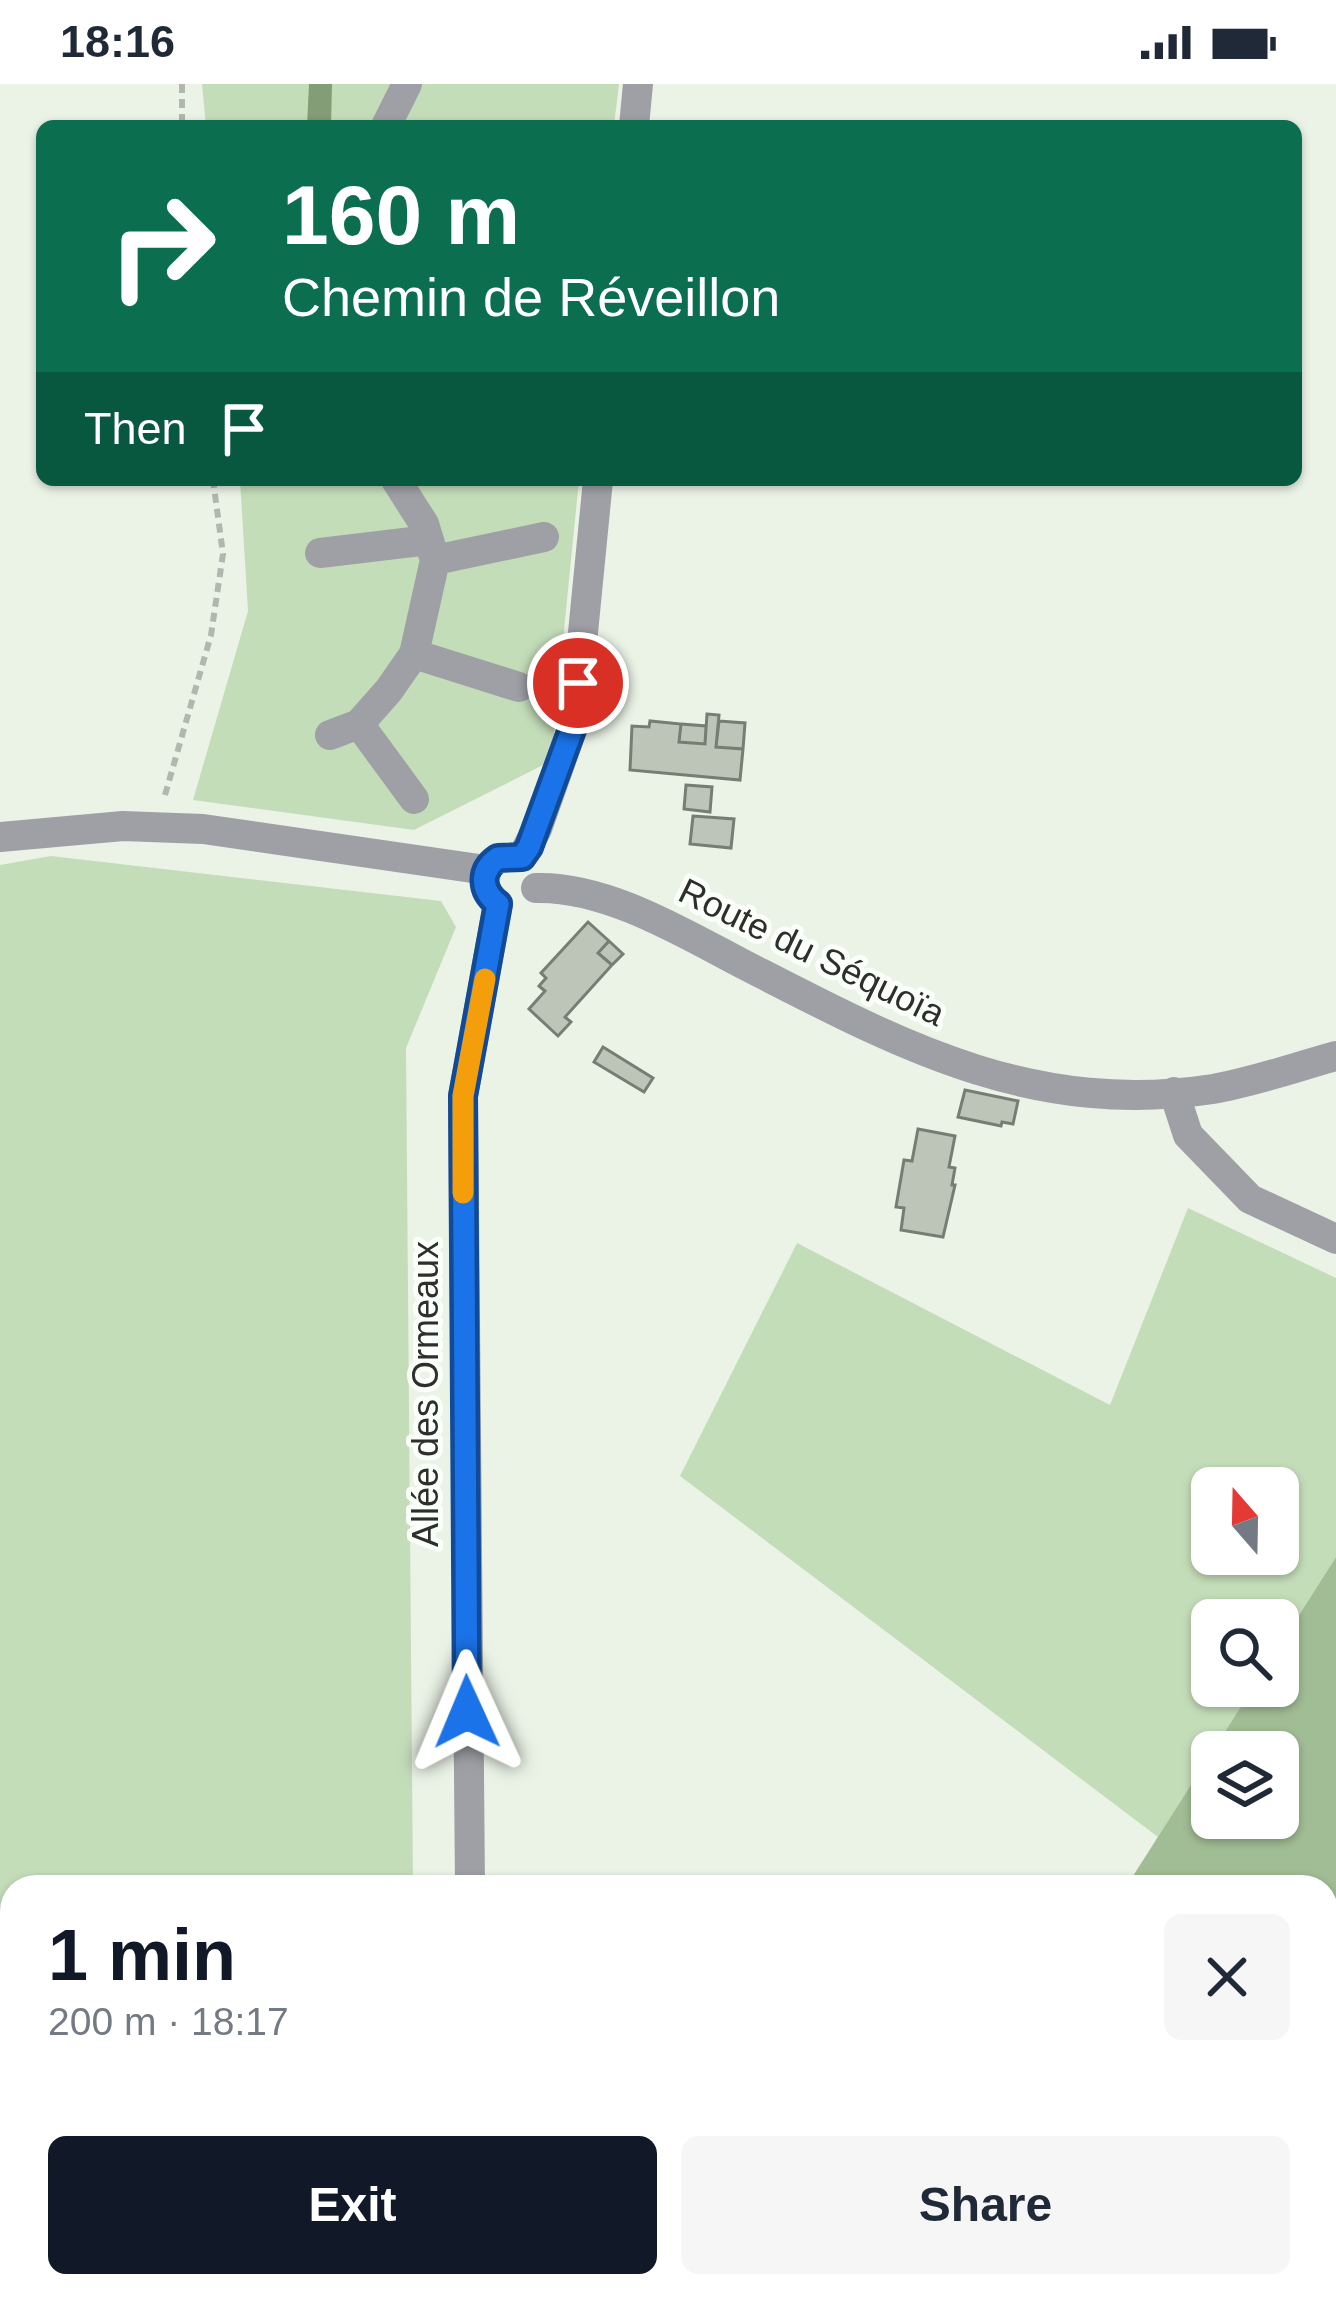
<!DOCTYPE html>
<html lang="en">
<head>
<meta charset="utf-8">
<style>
	:root { --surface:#fff; --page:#f6f6f7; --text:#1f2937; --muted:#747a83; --accent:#111827 }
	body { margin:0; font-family:Helvetica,sans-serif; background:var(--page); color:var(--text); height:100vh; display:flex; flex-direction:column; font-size:45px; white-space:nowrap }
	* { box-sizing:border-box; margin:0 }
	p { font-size:39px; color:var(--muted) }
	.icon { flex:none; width:66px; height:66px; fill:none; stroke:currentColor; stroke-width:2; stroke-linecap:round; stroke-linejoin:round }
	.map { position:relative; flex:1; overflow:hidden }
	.sheet { position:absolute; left:0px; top:1791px; width:1338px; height:423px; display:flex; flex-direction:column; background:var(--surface); border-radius:36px 36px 0 0; box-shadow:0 3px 9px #0004 }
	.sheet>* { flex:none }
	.guide { position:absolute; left:36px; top:36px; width:1266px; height:366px; border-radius:18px; box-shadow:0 3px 9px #0004; background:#0b6e4f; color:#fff; overflow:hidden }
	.needle { width:78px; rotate:340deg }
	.fabs { position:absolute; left:1191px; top:1383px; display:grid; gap:24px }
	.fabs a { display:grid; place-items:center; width:108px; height:108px; border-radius:18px; background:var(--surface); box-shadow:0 3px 9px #0004; font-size:60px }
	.pin { position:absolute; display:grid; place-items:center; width:102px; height:102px; color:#fff; margin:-51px; border:6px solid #fff; border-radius:50%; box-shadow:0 3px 12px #0007 }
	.me { position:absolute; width:132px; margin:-66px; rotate:359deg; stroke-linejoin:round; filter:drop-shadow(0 0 9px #0008) }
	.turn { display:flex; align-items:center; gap:42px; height:252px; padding:0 48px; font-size:54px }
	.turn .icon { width:156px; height:156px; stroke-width:2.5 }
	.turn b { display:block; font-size:84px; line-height:102px }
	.then { display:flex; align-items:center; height:114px; padding:0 48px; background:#0003; gap:24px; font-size:45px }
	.round { display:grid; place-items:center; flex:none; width:126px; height:126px; border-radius:18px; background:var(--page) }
	.headline { display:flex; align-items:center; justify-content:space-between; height:204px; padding:0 48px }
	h1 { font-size:72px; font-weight:800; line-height:90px; color:var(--accent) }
	.action { display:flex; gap:24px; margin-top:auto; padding:24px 48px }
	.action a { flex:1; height:138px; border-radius:18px; background:var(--accent); color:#fff; font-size:48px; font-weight:800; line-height:138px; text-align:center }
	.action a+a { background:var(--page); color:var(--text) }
	.status { display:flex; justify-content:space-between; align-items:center; height:84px; padding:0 60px; background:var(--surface); direction:ltr }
	.status svg { height:33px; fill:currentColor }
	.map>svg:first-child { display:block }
	.green { fill:#c4ddb9; fill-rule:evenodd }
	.forest { fill:#a1bd95 }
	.water { fill:#839d76 }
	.building { fill:#bdc5b9; stroke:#767e73; stroke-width:3 }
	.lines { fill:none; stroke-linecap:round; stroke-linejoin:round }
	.path { stroke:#b1b7ae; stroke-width:6; stroke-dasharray:9 6; stroke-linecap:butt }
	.minor { stroke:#9fa0a6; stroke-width:30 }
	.route-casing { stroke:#114b97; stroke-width:30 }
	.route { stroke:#1a73e8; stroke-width:21 }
	.slow { stroke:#f59e0b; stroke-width:21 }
	.labels { text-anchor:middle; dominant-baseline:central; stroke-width:10; stroke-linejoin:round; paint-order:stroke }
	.street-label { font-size:36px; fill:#2c2f2b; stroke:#fbfffa }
</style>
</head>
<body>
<div class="status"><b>18:16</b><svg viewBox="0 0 49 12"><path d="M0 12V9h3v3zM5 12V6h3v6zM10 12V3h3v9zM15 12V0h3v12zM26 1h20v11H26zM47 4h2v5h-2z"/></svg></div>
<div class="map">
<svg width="1336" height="2213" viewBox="0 0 1336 2213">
	<rect width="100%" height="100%" fill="#ebf3e7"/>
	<path class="green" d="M202,0H619L614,42H206Z
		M240,396H579L551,677L414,746L193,716L248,527Z
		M51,772L441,817L456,843L406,964L413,1803H12V2202H420V2213H0V781Z
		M1188,1124L1336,1194V1473L1278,1564V1536H1212V1602H1254L1158,1753L680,1392L797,1159L1110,1321ZM1212,1404H1278V1470H1212Z"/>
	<path class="forest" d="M1336,1473V2213H886L891,2202H1326V1803H1126L1212,1668V1734H1278V1668H1212L1254,1602H1278V1564Z"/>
	<path class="water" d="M309,0H332L331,42H307Z"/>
	<path class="building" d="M707,630L719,631L716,663L743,665L740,696L630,686L632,642L649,643L650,637L681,640L679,658L705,660Z
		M719,637L745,639L743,665L716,663Z
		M681,640L706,642L705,660L679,658Z
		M686,701L712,703L710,728L684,725Z
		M693,732L734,735L731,764L690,760Z
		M588,838L609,857L598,869L612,881L565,933L571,938L558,952L529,925L545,907L539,902L546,894L541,889Z
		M609,857L623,870L612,881L598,869Z
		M603,963L653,994L644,1008L594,978Z
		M965,1006L1018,1017L1013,1040L1002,1038L1001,1042L958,1033Z
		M918,1045L955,1052L949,1083L955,1084L952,1101H955L943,1153L901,1146L904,1124L896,1123L904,1076L912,1077Z"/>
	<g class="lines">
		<path class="path" d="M182,0V42
			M165,711L211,551L223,470L213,396"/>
		<path class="minor" d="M386,42L407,0
			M634,42L638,0
			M320,469L429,456
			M435,476L544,453
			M414,570L519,603
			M359,640L414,715
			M330,651L359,640L389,606L414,570L435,476L424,440L396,396
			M0,753L123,742L203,745L486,786
			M522,773L537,745L574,640L598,396
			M536,804C605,802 680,847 739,878C895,958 1029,1033 1213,1005C1254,998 1296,983 1336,972
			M1174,1008L1188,1051L1250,1115L1336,1155
			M470,1803L463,1012L498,820
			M471,2213V2202"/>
	</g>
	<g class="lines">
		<g class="route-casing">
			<path id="route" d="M467,1628L463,1012L498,820C481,807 479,787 498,774L522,773L529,763L574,640L578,599"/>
		</g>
		<use href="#route" class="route"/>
		<path class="slow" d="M463,1109V1012L485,895"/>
	</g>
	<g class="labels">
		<g class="street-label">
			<text transform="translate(812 868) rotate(26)">Route du Séquoïa</text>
			<text transform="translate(425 1310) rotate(-90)">Allée des Ormeaux</text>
		</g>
	</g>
</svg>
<div class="fabs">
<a><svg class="needle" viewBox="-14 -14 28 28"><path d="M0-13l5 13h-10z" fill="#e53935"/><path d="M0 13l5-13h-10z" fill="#747a83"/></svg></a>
<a><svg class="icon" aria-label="search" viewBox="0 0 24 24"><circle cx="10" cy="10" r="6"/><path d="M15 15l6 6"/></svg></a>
<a><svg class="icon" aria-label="layers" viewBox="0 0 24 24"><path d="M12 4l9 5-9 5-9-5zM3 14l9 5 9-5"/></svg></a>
</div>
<div class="pin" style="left:578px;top:599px;background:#d93025"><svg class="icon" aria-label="arrive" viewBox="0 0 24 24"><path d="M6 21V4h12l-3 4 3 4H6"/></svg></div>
<svg class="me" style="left:467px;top:1628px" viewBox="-20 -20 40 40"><path d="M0-17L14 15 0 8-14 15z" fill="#1a73e8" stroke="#fff" stroke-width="4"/></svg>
<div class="guide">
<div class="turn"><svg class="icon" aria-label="right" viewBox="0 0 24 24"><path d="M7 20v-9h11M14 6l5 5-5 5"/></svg><div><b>160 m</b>Chemin de Réveillon</div></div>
<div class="then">Then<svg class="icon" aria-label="arrive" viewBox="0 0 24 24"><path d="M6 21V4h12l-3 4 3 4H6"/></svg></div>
</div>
<section class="sheet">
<div class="headline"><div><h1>1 min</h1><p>200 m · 18:17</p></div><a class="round"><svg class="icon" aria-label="close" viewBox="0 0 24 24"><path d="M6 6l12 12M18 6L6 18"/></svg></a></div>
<div class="action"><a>Exit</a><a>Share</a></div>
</section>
</div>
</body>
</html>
